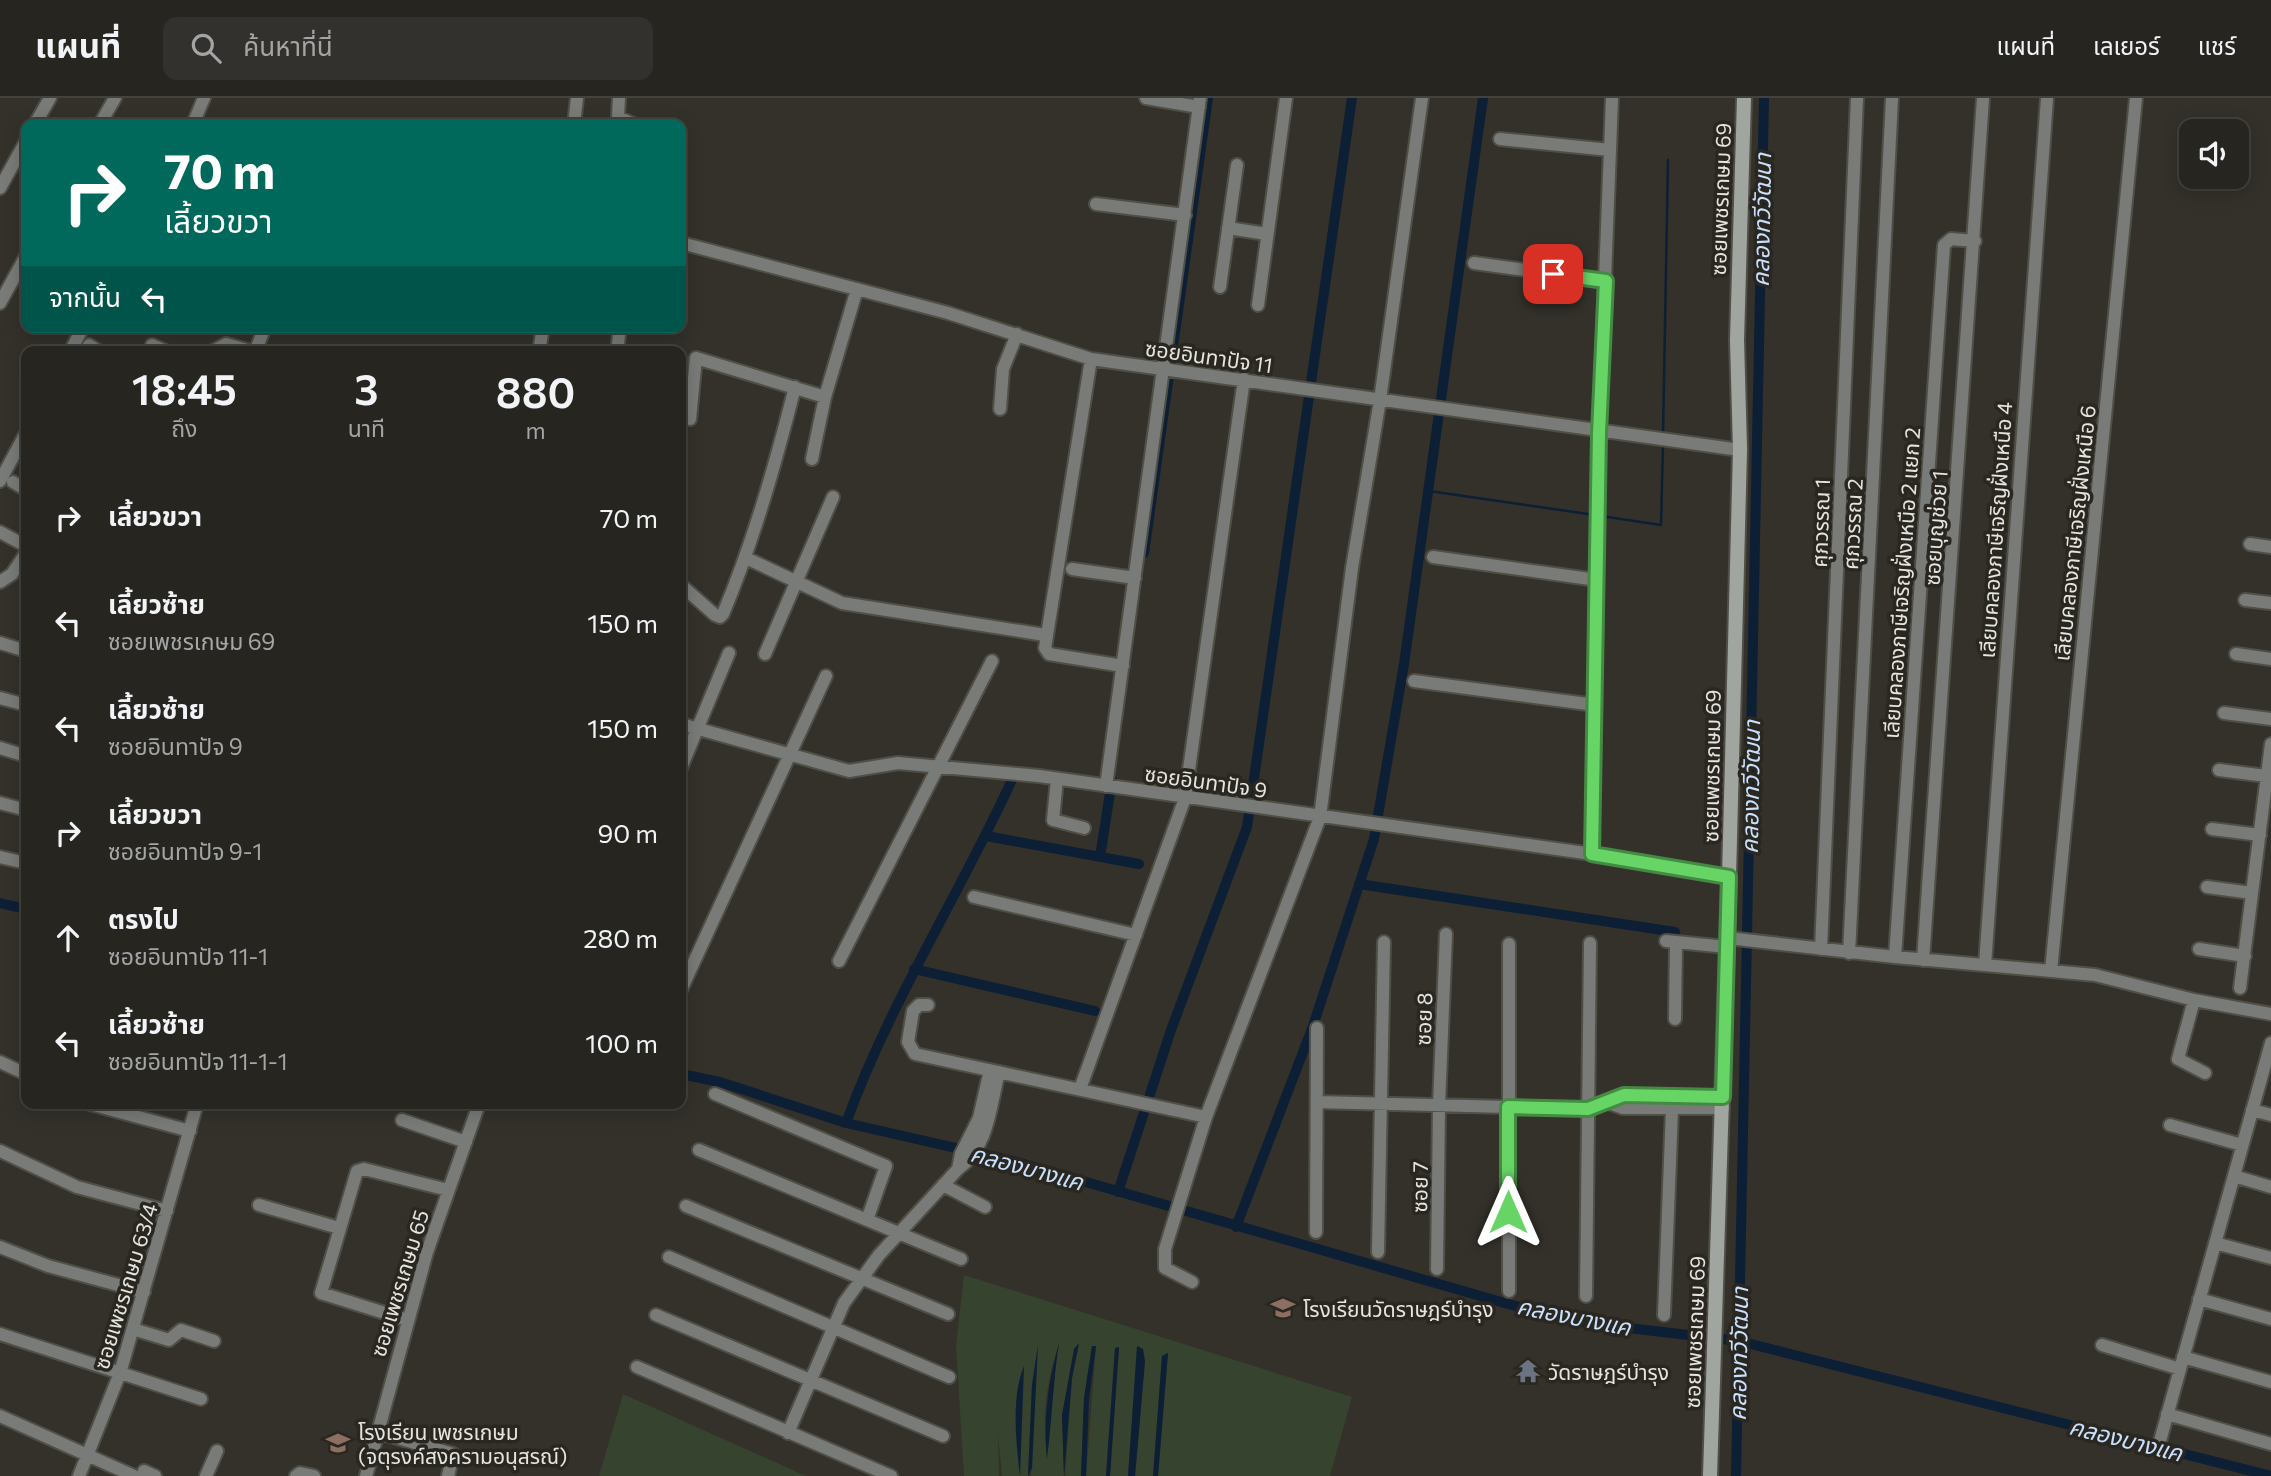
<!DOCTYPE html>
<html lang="th">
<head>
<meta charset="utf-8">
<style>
	:root { --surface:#262520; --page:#32312d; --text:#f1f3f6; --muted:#a4a5a5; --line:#42423e }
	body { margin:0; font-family:Commissioner,"Noto Sans Thai",sans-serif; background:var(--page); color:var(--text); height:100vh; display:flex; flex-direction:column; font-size:26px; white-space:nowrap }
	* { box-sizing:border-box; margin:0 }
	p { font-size:23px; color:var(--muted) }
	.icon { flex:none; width:38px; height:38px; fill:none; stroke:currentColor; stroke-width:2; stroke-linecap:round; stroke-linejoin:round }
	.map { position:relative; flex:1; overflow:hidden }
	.details { position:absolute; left:21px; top:248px; width:665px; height:763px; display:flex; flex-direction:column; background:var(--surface); border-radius:14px; box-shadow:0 4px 18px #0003,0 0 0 2px var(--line) }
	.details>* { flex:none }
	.top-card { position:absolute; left:21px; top:21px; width:665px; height:214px; border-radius:14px; box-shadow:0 4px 18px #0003,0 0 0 2px var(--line); background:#00695c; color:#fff; overflow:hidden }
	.tools { position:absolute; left:2179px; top:21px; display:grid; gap:14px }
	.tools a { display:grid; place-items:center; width:70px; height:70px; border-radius:14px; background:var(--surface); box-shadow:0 4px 18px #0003,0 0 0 2px var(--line); font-size:35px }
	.pin { position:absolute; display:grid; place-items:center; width:60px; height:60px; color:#fff; margin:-30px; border-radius:14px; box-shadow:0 4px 10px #0006 }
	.me { position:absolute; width:77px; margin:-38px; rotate:0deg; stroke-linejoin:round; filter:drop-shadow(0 0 5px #0008) }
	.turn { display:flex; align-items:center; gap:24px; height:147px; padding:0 28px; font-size:32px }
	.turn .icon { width:91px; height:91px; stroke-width:2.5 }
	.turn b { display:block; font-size:49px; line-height:60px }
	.then { display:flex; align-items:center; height:66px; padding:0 28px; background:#0003; gap:14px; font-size:26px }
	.eta { display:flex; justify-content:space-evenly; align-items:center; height:119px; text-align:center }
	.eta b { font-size:42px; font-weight:600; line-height:49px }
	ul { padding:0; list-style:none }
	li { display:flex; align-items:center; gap:21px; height:105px; padding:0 28px }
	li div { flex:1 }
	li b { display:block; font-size:26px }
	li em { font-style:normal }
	header { display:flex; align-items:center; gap:42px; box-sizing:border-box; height:98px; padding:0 35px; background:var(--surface); border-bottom:2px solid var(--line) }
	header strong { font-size:33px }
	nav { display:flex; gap:38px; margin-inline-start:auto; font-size:24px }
	.search { width:490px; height:63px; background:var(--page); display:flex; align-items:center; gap:18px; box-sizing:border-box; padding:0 24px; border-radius:14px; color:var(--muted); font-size:26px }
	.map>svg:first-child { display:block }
	.green { fill:#36432e; fill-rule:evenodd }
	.water { fill:#0d1f35 }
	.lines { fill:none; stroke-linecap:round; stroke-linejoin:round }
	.stream { stroke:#0d1f35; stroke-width:2.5 }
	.canal { stroke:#0d1f35; stroke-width:10 }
	.minor-casing { stroke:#4f4e47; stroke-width:16 }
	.secondary-casing { stroke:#4f4e47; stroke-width:18 }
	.minor { stroke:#797b78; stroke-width:12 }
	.secondary { stroke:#a1a5a0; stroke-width:14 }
	.route-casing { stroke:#438a42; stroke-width:18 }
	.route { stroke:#67d466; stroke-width:12 }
	.labels { text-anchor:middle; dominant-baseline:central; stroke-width:7; stroke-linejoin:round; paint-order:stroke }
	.street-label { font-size:21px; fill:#e5e4df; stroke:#292720 }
	.poi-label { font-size:21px; fill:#e5e4df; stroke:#292720; text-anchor:start }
	.water-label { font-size:23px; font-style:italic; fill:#c9e1fe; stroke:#292720 }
</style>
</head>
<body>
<header>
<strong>แผนที่</strong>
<div class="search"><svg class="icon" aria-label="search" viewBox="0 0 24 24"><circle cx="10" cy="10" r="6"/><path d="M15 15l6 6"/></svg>ค้นหาที่นี่</div>
<nav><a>แผนที่</a><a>เลเยอร์</a><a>แชร์</a></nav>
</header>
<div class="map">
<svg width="2271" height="1378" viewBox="0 0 2271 1378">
	<rect width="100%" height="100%" fill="#33312a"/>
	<path class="green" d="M964,1177L1352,1299L1330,1378H1158L1168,1255L1162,1258L1153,1378H1135L1145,1263L1138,1248L1128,1378H1110L1119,1250L1115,1251L1106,1378H1086L1096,1249L1092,1248L1084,1300L1081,1378H1065L1072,1280L1079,1246L1062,1317L1064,1378H1031L1037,1254L1032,1287L1028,1378H1002L998,1336L999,1378H964L956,1247ZM1057,1253L1047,1357C1042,1323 1046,1285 1057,1253Z
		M623,1296L806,1378H599Z"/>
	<path class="water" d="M1059,1245C1053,1284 1052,1322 1047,1361C1043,1320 1048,1285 1059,1245Z
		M1079,1245L1072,1280L1064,1378L1062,1317L1074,1251Z
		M1038,1247L1032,1370L1028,1378L1032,1287Z
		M1092,1248H1096L1089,1302L1086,1378H1081L1084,1300Z
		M1137,1248L1143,1251L1145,1263L1135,1378H1128Z
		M1119,1249L1110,1378H1106L1115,1250Z
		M1168,1255L1158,1378H1153L1162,1258Z
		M1024,1268L1020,1378C1016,1345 1011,1299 1024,1268Z"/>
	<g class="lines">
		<path class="stream" d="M1663,337L1668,62
			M1429,393L1595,417
			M1601,418L1661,427L1663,347"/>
		<path class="canal" d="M1144,455L1208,0
			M986,738L1139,766
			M1100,759L1112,682
			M1359,786L1675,834
			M0,805L26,811
			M914,871L1095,913
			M681,976L720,984L846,1025L1017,1064L1508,1206L1586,1225L1739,1243L2271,1378
			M846,1025C889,906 958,799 1011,684
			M1118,1094L1171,932L1247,729L1352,0
			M1236,1129L1313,928L1374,741L1404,566L1483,0
			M1736,1378L1764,0"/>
		<g class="minor-casing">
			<path id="minor" d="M619,0L618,19L633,26
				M1146,0L1199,9
				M35,26L50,0
				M100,26L115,0
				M193,26L204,0
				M574,26L577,0
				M1500,41L1610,52
				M0,90L26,43
				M1096,106L1185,117
				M1228,130L1267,136
				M685,146L948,215L1091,261L1740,352
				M1474,165L1606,183
				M1220,189L1237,67
				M0,205L26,158
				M1258,207L1286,0
				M89,247L100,254
				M152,247L168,254
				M70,254L83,229
				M211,254L226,246L254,254
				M255,254L265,229
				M539,254L543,229
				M617,254L620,229
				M1091,261L1045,550L1049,556L1123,568
				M1000,311L1003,271L1017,236
				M690,321L696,260L825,299
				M812,361L825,299L857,191
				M0,383L26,335
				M13,384L26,392
				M0,434L26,448
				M2250,446L2271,449
				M1433,459L1597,482
				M746,460L842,505L1045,537
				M1072,471L1135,480
				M0,484L12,476L26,455
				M681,487L715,517L720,519L723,516C754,442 775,367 795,289
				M2245,502L2271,505
				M0,545L26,553
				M765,556L833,399
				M2236,556L2271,561
				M1414,583L1595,607
				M0,600L26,607
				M2224,615L2271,621
				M681,626L849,673L898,665L1039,678L1592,756L1729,779
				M0,650L26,658
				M681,670L729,555
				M2219,672L2266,678
				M1057,681L1053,722L1084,730
				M1106,688L1200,0
				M0,705L26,712
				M2212,731L2260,737
				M1592,756L1599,335L1612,0
				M0,759L26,765
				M2207,789L2252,795
				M974,799L1136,837
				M1728,840L1895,859L2095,877L2194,902L2271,916
				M1666,843L1727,849
				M1509,846V1193
				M1821,851L1857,0
				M2199,851L2245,858
				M1849,855L1892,0
				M1895,859L1944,147L1951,141L1975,143
				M1923,862L1983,0
				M839,863L992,563
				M1985,867L2047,0
				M2051,873L2136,0
				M2240,890L2271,646
				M681,892L826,578
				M2194,902L2178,961L2205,975
				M928,907H919L913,913L908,944L915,956L1206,1019
				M1675,921L1676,844
				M0,964L26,976
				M1080,991L1185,700L1244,281
				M715,996L886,1068L867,1122
				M1317,1004L1588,1011L1624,997L1723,999
				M1609,1005L1623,1010H1723
				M90,1006L190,1033
				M2252,1012L2271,1017
				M402,1022L466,1044
				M2170,1027L2242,1047
				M699,1052L961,1161
				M0,1053L77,1089L167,1113
				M958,1071L961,1056L979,1020L990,972
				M2234,1078L2271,1089
				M943,1087L985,1109
				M259,1107L339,1130
				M686,1108L948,1216
				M1316,1134L1317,930
				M2215,1145L2271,1160
				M0,1149L48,1168L144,1194
				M1378,1154L1384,844
				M669,1159L949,1279
				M1437,1171L1439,1007L1446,836
				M1192,1184L1165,1170V1151L1206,1019L1320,719L1352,470L1380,302L1422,0
				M1586,1198L1590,845
				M2199,1201L2271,1221
				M656,1217L943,1338
				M1664,1217L1672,1011
				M407,1222L321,1195L357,1073L364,1071L448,1092
				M133,1231L169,1242L181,1232L214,1243
				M0,1236L201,1301
				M2102,1247L2180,1271
				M2183,1259L2271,1284
				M637,1269L891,1378
				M2167,1316L2271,1346
				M0,1318L134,1378
				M377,1334L453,1356L448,1378
				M788,1335L844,1205L879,1157L958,1071C989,1049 990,1008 999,974
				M2160,1343L2271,945
				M144,1373L155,1378
				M79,1378L120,1275L197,1006
				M206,1378L217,1353
				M296,1378L300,1375L314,1378
				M366,1378L427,1154L479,1006"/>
		</g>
		<g class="secondary-casing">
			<path id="secondary" d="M1710,1378L1729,779L1740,352L1737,242L1744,0"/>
		</g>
		<use href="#minor" class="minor"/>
		<use href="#secondary" class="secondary"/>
	</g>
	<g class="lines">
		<g class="route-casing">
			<path id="route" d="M1508,1114V1009L1588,1011L1624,997L1723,999L1729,779L1592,756L1599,335L1606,183L1553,176"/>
		</g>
		<use href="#route" class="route"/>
	</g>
	<defs>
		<g id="school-bare" transform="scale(1.89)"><path d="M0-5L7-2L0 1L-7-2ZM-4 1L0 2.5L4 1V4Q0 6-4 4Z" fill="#8d6e63" stroke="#292720" stroke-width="2.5" paint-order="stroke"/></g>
		<g id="temple-bare" transform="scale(1.89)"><path d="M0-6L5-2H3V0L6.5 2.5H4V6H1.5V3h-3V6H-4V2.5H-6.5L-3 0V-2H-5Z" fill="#6b7280" stroke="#292720" stroke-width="2.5" paint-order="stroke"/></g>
	</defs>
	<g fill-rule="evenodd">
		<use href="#school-bare" x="1283" y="1210"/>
		<use href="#temple-bare" x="1528" y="1273"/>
		<use href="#school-bare" x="338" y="1345"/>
	</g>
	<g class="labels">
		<g class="street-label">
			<text transform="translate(1720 101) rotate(-88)">ซอยเพชรเกษม 69</text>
			<text transform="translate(1209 258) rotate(8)">ซอยอินทาปัจ 11</text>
			<text transform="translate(1820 425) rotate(-88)">ศุภวรรณ 1</text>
			<text transform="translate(1852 426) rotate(-87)">ศุภวรรณ 2</text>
			<text transform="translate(1935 430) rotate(-86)">ซอยบุญช่วย 1</text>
			<text transform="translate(1995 432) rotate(-86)">เลียบคลองภาษีเจริญฝั่งเหนือ 4</text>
			<text transform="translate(2074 435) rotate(-84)">เลียบคลองภาษีเจริญฝั่งเหนือ 6</text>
			<text transform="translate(1901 485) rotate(-86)">เลียบคลองภาษีเจริญฝั่งเหนือ 2 แยก 2</text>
			<text transform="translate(1711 668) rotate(-89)">ซอยเพชรเกษม 69</text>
			<text transform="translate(1206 683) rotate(8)">ซอยอินทาปัจ 9</text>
			<text transform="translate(1423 921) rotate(-88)">ซอย 8</text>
			<text transform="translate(1419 1089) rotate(-89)">ซอย 7</text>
			<text transform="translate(399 1185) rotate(-73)">ซอยเพชรเกษม 65</text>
			<text transform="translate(125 1188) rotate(-73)">ซอยเพชรเกษม 63/4</text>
			<text transform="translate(1694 1234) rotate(-88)">ซอยเพชรเกษม 69</text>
		</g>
		<g class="poi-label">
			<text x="1303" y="1210">โรงเรียนวัดราษฎร์บำรุง</text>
			<text x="1548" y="1273">วัดราษฎร์บำรุง</text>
			<text x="358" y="1333">โรงเรียน เพชรเกษม<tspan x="358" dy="24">(จตุรงค์สงครามอนุสรณ์)</tspan></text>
		</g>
		<g class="water-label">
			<text transform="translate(1761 122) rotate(-89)">คลองทวีวัฒนา</text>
			<text transform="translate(1750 689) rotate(-89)">คลองทวีวัฒนา</text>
			<text transform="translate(1027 1069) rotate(15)">คลองบางแค</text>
			<text transform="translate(1574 1218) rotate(11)">คลองบางแค</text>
			<text transform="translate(1738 1256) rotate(-89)">คลองทวีวัฒนา</text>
			<text transform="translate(2126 1341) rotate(14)">คลองบางแค</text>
		</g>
	</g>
</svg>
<div class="tools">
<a><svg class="icon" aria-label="sound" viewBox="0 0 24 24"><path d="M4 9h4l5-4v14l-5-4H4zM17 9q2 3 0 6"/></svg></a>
</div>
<div class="pin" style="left:1553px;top:176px;background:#d93025"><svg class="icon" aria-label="arrive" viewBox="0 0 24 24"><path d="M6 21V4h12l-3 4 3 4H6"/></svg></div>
<svg class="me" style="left:1508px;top:1114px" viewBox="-20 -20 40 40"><path d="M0-17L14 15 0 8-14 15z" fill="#67d466" stroke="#fff" stroke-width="4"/></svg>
<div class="top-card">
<div class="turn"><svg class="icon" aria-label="right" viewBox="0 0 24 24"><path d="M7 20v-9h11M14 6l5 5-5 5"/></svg><div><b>70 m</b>เลี้ยวขวา</div></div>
<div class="then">จากนั้น<svg class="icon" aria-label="left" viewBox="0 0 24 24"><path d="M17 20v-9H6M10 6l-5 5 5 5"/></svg></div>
</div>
<section class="details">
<div class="eta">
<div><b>18:45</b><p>ถึง</p></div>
<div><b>3</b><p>นาที</p></div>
<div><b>880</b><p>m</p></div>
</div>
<ul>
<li><svg class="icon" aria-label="right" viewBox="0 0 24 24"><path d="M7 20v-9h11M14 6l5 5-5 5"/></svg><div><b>เลี้ยวขวา</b></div><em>70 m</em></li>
<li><svg class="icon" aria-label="left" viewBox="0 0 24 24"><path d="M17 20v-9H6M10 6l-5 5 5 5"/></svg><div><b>เลี้ยวซ้าย</b><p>ซอยเพชรเกษม 69</p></div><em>150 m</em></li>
<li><svg class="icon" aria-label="left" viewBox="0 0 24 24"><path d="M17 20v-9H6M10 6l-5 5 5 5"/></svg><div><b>เลี้ยวซ้าย</b><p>ซอยอินทาปัจ 9</p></div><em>150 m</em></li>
<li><svg class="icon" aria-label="right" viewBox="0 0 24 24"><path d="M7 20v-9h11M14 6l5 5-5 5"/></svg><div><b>เลี้ยวขวา</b><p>ซอยอินทาปัจ 9-1</p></div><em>90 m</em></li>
<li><svg class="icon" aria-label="ahead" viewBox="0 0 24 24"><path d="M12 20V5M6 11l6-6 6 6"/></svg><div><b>ตรงไป</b><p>ซอยอินทาปัจ 11-1</p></div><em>280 m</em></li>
<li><svg class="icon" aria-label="left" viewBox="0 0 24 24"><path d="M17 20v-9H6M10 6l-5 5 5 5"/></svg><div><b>เลี้ยวซ้าย</b><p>ซอยอินทาปัจ 11-1-1</p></div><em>100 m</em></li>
</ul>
</section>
</div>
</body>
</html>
